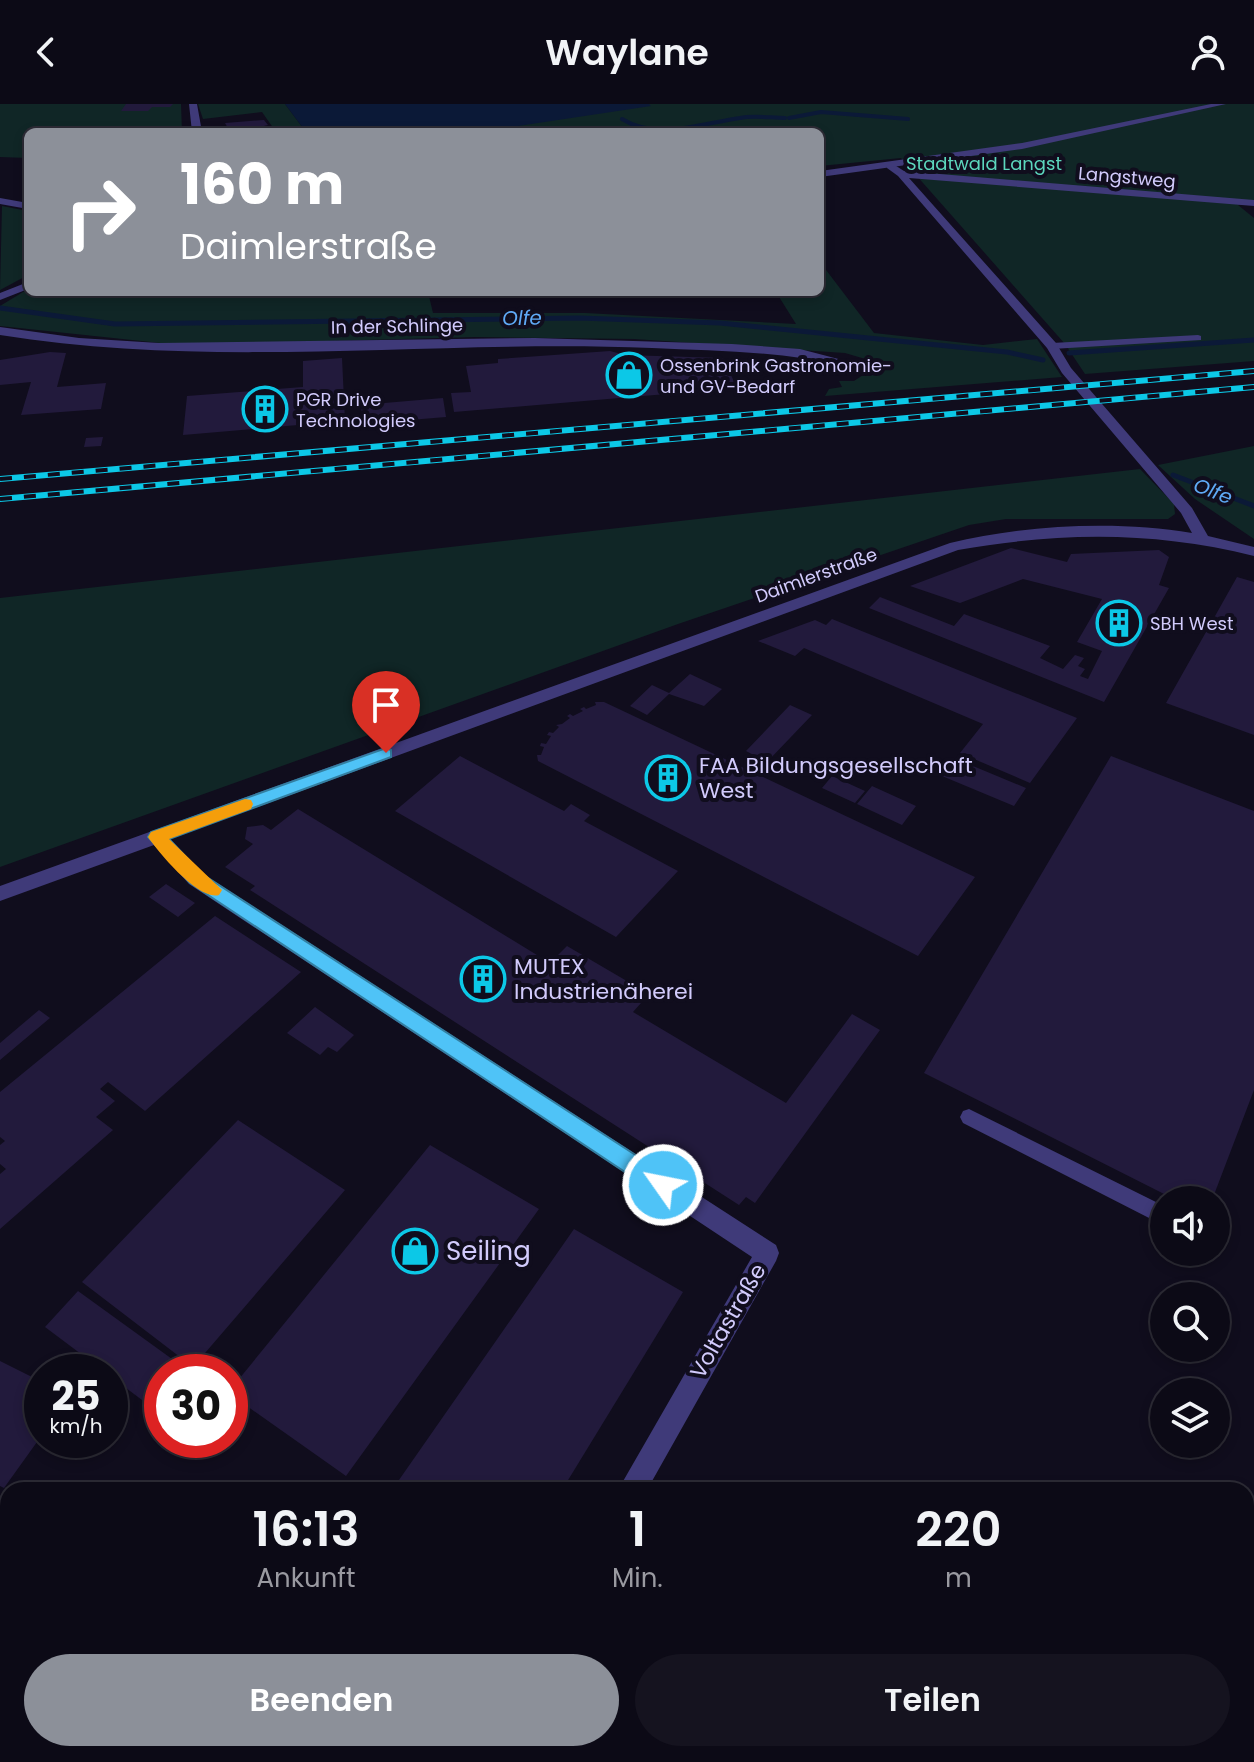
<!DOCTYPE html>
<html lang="de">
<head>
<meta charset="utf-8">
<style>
	:root { --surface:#0c0a16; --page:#15131f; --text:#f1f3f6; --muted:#9a9aa1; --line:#2c2b35; --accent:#8c9099 }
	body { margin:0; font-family:Poppins,sans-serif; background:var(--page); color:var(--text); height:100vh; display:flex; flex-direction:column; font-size:30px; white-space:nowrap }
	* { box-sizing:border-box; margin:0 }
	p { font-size:26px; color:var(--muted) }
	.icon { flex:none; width:44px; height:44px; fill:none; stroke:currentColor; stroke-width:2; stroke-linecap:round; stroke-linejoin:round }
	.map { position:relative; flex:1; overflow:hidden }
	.sheet { position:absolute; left:0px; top:1378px; width:1254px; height:280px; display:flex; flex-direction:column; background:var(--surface); border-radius:24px 24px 0 0; box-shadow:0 4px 12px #0003,0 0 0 2px var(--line) }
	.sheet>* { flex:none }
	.guide { position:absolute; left:24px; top:24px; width:800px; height:168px; border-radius:12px; box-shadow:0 4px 12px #0003,0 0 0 2px var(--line); background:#8c9099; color:#fff; overflow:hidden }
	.tools { position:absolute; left:1150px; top:1082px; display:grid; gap:16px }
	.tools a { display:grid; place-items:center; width:80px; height:80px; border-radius:50%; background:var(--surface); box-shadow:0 4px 12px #0003,0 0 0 2px var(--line); font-size:40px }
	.speed { position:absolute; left:24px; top:1250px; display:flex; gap:16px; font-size:40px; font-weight:700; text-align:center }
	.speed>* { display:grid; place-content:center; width:104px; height:104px; border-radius:50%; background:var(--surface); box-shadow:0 4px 12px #0003,0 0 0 2px var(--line); line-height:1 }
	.speed small { font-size:20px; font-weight:400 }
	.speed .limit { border:12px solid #d22; background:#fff; color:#111 }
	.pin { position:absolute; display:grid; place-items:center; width:68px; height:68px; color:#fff; margin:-82px -34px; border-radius:50% 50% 50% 0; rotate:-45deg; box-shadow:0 0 8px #0007 }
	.pin .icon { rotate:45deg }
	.me { position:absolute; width:88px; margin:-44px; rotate:303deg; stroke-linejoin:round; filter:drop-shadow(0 0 6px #0008) }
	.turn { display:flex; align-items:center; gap:28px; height:168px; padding:0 24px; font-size:36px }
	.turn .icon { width:104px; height:104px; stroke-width:2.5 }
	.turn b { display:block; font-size:56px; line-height:68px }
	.eta { display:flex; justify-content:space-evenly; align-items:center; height:136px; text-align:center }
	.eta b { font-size:48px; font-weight:600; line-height:56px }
	.action { display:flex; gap:16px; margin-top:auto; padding:16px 24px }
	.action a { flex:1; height:92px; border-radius:48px; background:var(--accent); color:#fff; font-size:32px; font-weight:600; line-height:92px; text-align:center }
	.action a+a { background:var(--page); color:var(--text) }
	header { display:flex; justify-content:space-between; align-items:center; height:104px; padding:0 24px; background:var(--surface); font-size:36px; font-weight:600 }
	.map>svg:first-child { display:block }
	.green { fill:#102626 }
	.water { fill:#0b1937 }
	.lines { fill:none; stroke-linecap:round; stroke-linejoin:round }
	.stream-far1 { stroke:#0b1937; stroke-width:4 }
	.stream { stroke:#0b1937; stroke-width:5 }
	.building { fill:#221a3c }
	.service { fill:#3f3a79; fill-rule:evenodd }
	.minor { fill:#3f3a79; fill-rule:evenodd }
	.tertiary { fill:#3f3a79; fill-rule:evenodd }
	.rail-casing { stroke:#0cc8e7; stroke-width:6 }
	.rail { stroke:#100d1d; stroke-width:4; stroke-dasharray:12; stroke-linecap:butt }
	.route { fill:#4fc3f7; stroke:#337fa1; stroke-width:2 }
	.slow { fill:#f59e0b }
	.labels { text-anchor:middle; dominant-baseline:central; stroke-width:8; stroke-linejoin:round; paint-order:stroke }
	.far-park-label { font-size:18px; fill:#5cd7bd; stroke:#100d1d }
	.far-street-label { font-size:18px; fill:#d2cbfc; stroke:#100d1d }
	.far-poi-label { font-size:18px; fill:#d2cbfc; stroke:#100d1d; text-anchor:start }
	.far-water-label { font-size:20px; font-style:italic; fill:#5faaf6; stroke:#100d1d }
	.poi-label { font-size:22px; fill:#d2cbfc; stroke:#100d1d; text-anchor:start }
	.street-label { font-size:22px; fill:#d2cbfc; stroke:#100d1d }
	.near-poi-label { font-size:26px; fill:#d2cbfc; stroke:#100d1d; text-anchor:start }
</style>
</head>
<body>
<header><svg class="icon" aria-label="back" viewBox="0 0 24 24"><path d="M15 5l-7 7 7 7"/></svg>Waylane<svg class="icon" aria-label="person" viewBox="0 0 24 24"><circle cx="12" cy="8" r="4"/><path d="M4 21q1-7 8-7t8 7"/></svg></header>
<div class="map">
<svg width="1254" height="1658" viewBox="0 0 1254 1658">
	<rect width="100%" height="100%" fill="#100d1d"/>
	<path class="green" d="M0,0H181L182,28H28V54L0,53Z
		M198,0H285L306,28H276L262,8L203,15Z
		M649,0H1254V101H1238L1254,114V257L1085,270L1065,240L901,54L820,62V28H478Z
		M2,102L28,107V171L0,186Z
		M820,158L874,229L983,241L1037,235L1062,273L825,292L829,285L842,283L839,277H854L869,267L862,254L845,249L634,235L476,233L179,241L0,222V205L114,222L433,215L117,219L0,202L28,185V188H428L433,209H585L796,220L776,188H820Z
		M1254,342V435L1195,395L1158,361Z
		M1140,365L1174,400L1175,410L1168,415H1006L969,421L678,520L0,763V494Z"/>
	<path class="water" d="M285,0H649L651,2L478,28H306Z"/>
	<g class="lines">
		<path class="stream-far1" d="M789,14L821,8L908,15
			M622,15C657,37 703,19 740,14C754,11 771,14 785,14"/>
		<path class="stream" d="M0,204L115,220L579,214L720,219L1007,248L1043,256
			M1069,249L1254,236
			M1173,371L1254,402"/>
	</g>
	<path class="building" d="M126,0H173L170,3H152L148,7H121Z
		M264,16L268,21L260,23L257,25L259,28H230L225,19Z
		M610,247L625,251L723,254L737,284L454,308L451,289L471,288L466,262L498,259V255Z
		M50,248L66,249L57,283L106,279L101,305L21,311L31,278L0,281V256Z
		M342,254L345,317L183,331L187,292L303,283V257Z
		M443,294L446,313L362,320L361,301Z
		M103,333L101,342L84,343L86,334Z
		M1011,444L1067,458L1071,450L1159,446L1169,453L1159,481L1169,484L1104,598L869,504L880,493L954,522L964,510L1050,542L1040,554L1063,565L1075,551L1084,554L1078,562L1085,565L1080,572L1088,575L1102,547L1077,538L1102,495L1023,475L960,499L910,482Z
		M1237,473L1254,478V631L1166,599Z
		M832,515L1077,614L1030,679L960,649L983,620L804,544L795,552L758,537L815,516L826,521Z
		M690,570L722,585L704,602L669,590L647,611L630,602L652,581L669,589Z
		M595,598H604L975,773L918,852L538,657L537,651H541L544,643L540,642L541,639L546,640L551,632L547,631L549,628L553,629L559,623L556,621L562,620L570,614L567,612L570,610L573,612L583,607L580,605L584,603L586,605L596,601Z
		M790,601L812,611L767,658L746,647Z
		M460,652L564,707L571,700L590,711L584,717L678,767L616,833L395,707Z
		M958,652L976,659L973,662L1026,684L1014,702L942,672Z
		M1111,652L1254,707V986L1212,1096H1176L924,969Z
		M832,672L865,687L855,699L822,684Z
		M872,682L916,702L902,721L857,700Z
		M298,705L550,859L567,842L649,890L633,908L786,999L852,910L880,926L755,1099L746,1093L739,1101L250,786L255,782L225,763L253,740L245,735L247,723L263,721L271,726Z
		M166,780L195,799L178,813L149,793Z
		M215,812L301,868L145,1007L108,978L100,985L115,997L96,1013L113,1026L0,1125V1070L6,1065L0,1060V1041L5,1037L0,1033V988Z
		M315,903L354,931L337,948L328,943L320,951L287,929Z
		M39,906L50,914L0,956V939Z
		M238,1016L345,1086L193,1263L82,1178Z
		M430,1041L539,1105L346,1372L230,1290V1286Z
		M574,1125L683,1188L562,1386H392Z
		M78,1187L190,1268H162V1311L110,1272V1268H105L45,1223Z
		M0,1257L42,1278V1331L4,1384L0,1382Z
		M1254,1393V1658H1174L1176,1650H1246V1417Z
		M8,1644V1650H260L255,1658H0Z"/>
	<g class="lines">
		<path class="service" d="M1198,231L1201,232V236L1052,245L1047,242L1052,239Z
			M969,1005L1164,1102V1116L1158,1118L1151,1115L963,1019L960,1013L963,1007Z"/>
		<path class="minor" d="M189,0H197L202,28H192Z
			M887,60H893L904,67L1254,96V102L909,74L1056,239L1071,264L1192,404L1208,432L1254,443V452C1153,427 1061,428 958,446L170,735L203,770L776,1141L779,1149L776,1157L647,1386H618L752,1153L189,780L154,741L0,797V782L950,439C1026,421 1115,416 1192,429L1181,409L1062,269L1047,244L898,72L887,64Z
			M0,94L28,99V105L0,100Z
			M0,223L79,234L159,239L535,234L732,240L800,245L850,258L844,262C781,247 716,247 652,244C435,235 215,266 0,231Z
			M467,1650H499L495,1658H463Z"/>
		<path class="tertiary" d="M1211,0H1226L1022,45L820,73V67L1022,39Z
			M28,178V185L0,196V189Z"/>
		<g class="rail-casing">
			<path id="rail" d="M0,375L1254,267
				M0,395L1254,283"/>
		</g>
		<use href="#rail" class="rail"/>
	</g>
	<path class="route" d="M386,644L391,646V653L169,735L202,770L671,1074L674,1081L671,1088L663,1090L655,1088L190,779L148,733L151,728Z"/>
	<path class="slow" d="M245,695L251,696L253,700L251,705L169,735L222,786L219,791C199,797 159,749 148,733L151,728Z"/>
	<defs>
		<g id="shop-ring" transform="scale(2.3)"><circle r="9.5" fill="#100d1d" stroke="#0cc8e7" stroke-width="1.5"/><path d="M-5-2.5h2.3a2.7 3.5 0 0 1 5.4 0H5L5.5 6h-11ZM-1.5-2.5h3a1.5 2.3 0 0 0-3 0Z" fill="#0cc8e7"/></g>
		<g id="building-ring" transform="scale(2.3)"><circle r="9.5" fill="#100d1d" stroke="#0cc8e7" stroke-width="1.5"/><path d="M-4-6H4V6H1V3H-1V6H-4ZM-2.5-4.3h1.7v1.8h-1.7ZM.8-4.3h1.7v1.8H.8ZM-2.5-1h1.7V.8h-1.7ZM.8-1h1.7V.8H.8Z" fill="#0cc8e7"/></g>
	</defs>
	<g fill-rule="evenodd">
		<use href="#shop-ring" x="629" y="271"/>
		<use href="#building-ring" x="265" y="305"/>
		<use href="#building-ring" x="1119" y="519"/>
		<use href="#building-ring" x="668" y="674"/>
		<use href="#building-ring" x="483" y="875"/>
		<use href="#shop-ring" x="415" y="1147"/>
	</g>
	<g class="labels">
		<g class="far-park-label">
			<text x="984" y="59">Stadtwald Langst</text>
		</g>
		<g class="far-street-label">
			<text transform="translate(1127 73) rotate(5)">Langstweg</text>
			<text transform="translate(397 222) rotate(-1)">In der Schlinge</text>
			<text transform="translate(816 471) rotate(-20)">Daimlerstraße</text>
		</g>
		<g class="far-poi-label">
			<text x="660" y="261">Ossenbrink Gastronomie-<tspan x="660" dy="21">und GV-Bedarf</tspan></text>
			<text x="296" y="295">PGR Drive<tspan x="296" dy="21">Technologies</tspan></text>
			<text x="1150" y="519">SBH West</text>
		</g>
		<g class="far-water-label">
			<text transform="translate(522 214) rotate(-1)">Olfe</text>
			<text transform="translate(1213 387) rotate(21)">Olfe</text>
		</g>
		<g class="poi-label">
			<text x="699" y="661">FAA Bildungsgesellschaft<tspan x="699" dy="25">West</tspan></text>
			<text x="514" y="862">MUTEX<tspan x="514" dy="25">Industrienäherei</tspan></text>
		</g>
		<g class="street-label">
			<text transform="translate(728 1217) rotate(-60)">Voltastraße</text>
		</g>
		<g class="near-poi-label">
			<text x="446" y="1147">Seiling</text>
		</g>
	</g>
</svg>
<div class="tools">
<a><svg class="icon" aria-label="sound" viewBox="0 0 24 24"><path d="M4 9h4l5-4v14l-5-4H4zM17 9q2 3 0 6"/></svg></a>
<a><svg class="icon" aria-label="search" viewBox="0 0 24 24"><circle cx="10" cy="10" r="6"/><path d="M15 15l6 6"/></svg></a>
<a><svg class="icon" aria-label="layers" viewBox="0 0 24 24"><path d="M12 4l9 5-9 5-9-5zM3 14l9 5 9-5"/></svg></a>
</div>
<div class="speed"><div>25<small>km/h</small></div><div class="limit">30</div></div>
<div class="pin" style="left:386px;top:649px;background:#d93025"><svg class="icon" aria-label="arrive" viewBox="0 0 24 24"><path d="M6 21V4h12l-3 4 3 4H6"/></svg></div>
<svg class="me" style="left:663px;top:1081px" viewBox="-20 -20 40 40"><circle r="17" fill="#4fc3f7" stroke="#fff" stroke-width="3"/><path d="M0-11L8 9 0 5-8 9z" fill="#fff"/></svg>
<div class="guide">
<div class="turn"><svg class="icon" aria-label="right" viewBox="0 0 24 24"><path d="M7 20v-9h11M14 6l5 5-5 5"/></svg><div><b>160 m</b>Daimlerstraße</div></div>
</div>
<section class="sheet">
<div class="eta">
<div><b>16:13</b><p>Ankunft</p></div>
<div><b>1</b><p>Min.</p></div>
<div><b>220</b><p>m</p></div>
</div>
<div class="action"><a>Beenden</a><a>Teilen</a></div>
</section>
</div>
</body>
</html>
